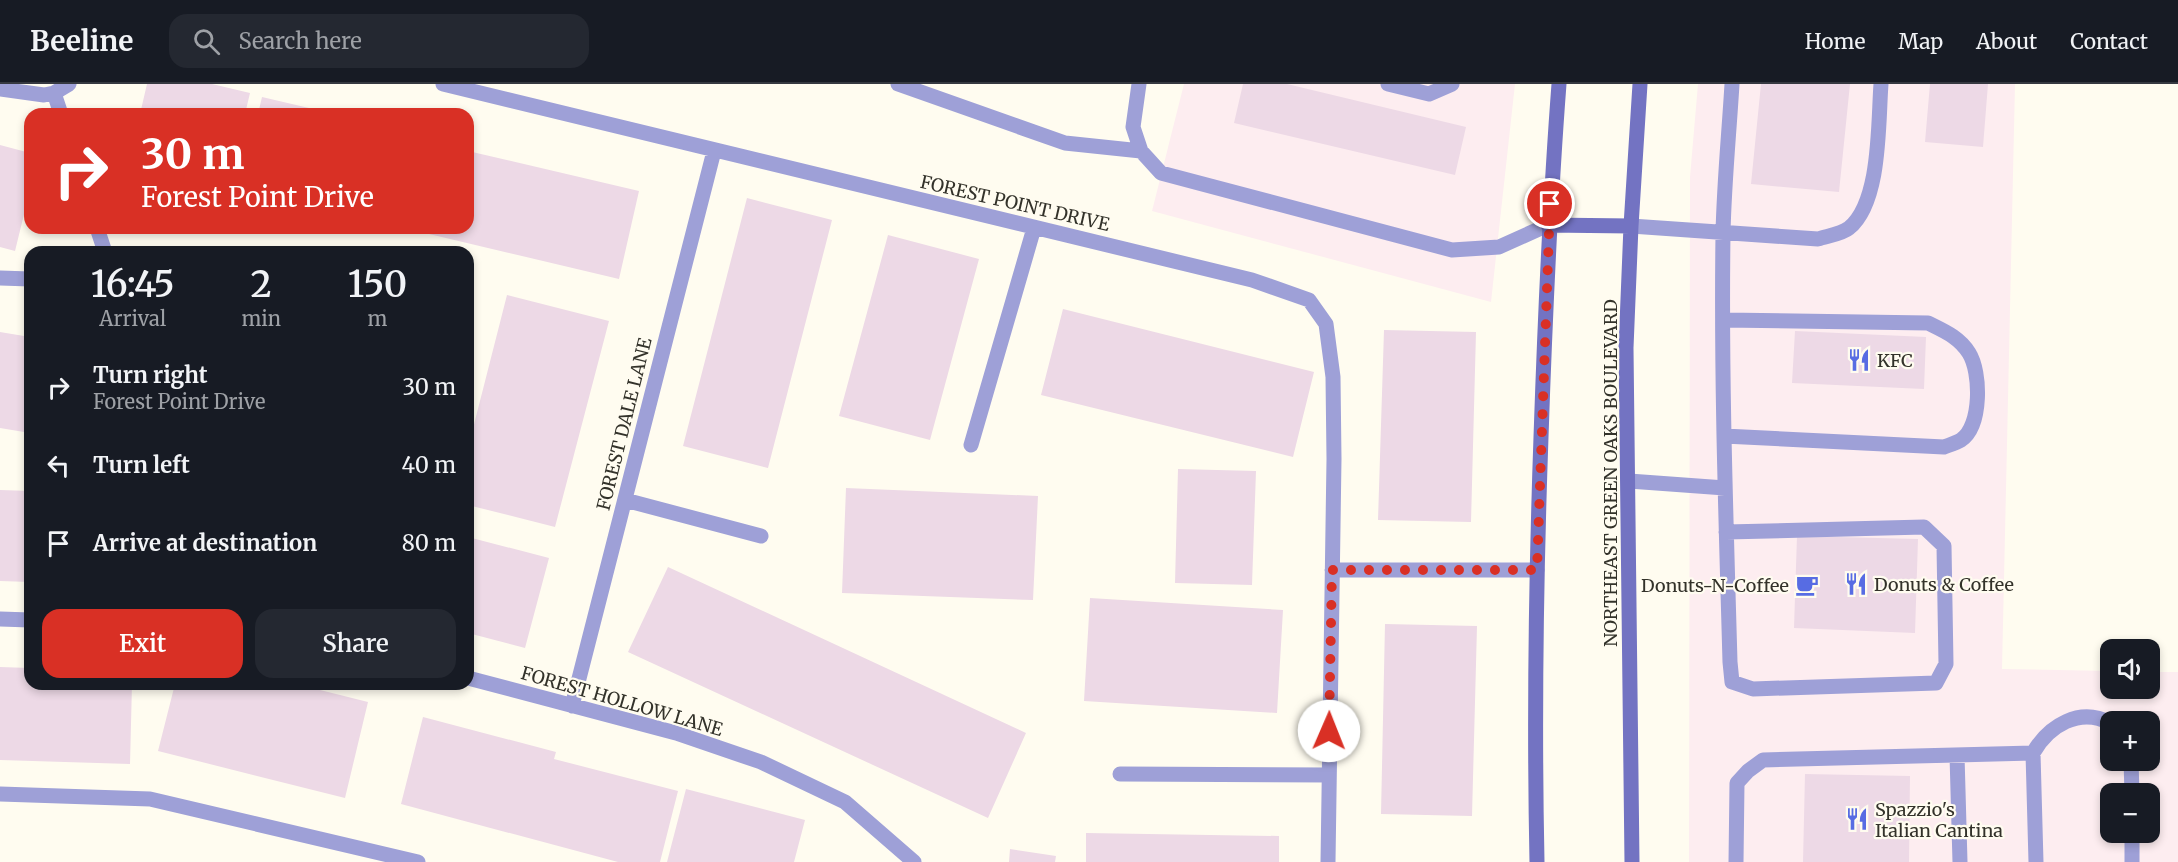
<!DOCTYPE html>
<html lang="en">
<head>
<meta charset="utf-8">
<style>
	:root { --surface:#171b24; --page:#242831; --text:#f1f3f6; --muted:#9ea1a6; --line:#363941; --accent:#d93025 }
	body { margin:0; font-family:Merriweather,serif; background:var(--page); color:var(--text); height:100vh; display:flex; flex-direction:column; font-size:22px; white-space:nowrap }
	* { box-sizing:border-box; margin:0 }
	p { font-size:20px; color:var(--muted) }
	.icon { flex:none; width:33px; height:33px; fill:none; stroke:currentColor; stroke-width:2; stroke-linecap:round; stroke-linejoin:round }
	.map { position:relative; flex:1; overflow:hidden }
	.sheet { position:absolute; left:24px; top:162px; width:450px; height:444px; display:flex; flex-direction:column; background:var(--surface); border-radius:18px; box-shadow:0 3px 9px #0003 }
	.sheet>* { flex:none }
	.hud { position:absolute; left:24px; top:24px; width:450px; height:126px; border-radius:18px; box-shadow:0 3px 9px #0003; background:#d93025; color:#fff; overflow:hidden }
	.fabs { position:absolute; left:2100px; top:555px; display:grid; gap:12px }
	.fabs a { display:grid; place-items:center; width:60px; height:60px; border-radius:12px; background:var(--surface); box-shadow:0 3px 9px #0003; font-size:30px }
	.pin { position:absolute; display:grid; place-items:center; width:51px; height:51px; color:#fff; margin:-26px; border:3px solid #fff; border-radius:50%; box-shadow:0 2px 6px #0007 }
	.me { position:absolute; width:66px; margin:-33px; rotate:1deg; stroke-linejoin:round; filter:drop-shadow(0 0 4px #0008) }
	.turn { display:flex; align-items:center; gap:21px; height:126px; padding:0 18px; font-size:27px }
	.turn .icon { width:78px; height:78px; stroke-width:2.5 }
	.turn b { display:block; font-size:42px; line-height:51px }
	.eta { display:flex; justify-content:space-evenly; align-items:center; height:102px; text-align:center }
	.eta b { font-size:36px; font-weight:600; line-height:42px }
	.button { display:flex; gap:12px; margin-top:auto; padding:12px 18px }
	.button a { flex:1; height:69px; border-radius:18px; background:var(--accent); color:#fff; font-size:24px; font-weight:600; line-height:69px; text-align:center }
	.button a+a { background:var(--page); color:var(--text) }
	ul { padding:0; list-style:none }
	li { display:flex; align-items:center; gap:18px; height:78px; padding:0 18px }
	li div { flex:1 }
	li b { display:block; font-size:22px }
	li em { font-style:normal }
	header { display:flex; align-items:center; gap:36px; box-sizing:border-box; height:84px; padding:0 30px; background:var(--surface); border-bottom:2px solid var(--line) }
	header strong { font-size:28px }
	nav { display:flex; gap:33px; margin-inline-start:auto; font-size:21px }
	.search { width:420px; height:54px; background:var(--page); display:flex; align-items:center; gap:15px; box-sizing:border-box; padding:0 21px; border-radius:18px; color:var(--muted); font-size:22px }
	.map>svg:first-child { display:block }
	.commercial { fill:#fdedf0; fill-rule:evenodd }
	.building { fill:#edd9e6 }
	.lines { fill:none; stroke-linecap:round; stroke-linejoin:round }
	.lane { stroke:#9ea0d7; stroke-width:15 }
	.secondary { stroke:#7373c2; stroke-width:15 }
	.route { stroke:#d93025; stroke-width:10; stroke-dasharray:0 18 }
	.labels { text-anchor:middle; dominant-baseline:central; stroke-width:4.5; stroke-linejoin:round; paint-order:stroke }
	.street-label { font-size:18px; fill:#33322a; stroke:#fffcf0 }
	.poi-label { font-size:18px; fill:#33322a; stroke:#fffcf0; text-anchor:start }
</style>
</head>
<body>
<header>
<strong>Beeline</strong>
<div class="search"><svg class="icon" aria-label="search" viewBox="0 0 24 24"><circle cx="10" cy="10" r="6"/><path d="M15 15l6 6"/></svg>Search here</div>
<nav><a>Home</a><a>Map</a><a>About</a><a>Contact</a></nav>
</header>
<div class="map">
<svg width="2178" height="778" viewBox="0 0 2178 778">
	<rect width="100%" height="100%" fill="#fffcf0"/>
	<path class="commercial" d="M1184,0H1515L1491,218L1152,127Z
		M1698,0H2015L2002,585L2110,587V604H2150V588H2178V778H1689L1690,93ZM2110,638H2150V676H2110ZM2110,710H2150V748H2110Z"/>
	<path class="building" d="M147,0H212L250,9L245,30H140Z
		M1243,0H1287L1466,43L1455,91L1234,39Z
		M1761,0H1850L1839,108L1751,100Z
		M1930,0H1988L1983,63L1925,58Z
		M262,13L309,24L324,30H258Z
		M0,61L30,69V106L15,167L0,163Z
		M468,67L639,107L619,195L408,145L468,144Z
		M747,114L832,136L768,384L683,362Z
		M888,151L979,175L930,356L839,332Z
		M507,211L609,237L555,443L468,421V364Z
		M1063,225L1314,288L1293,373L1041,311Z
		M1384,246L1476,248L1471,438L1378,436Z
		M1795,247L1926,253L1924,305L1792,299Z
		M0,248L30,253V349L0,344Z
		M1178,385L1256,387L1252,501L1175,499Z
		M846,404L1038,412L1033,516L842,509Z
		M0,406L30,407V498L0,497Z
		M1797,452L1918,455L1915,549L1794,544Z
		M468,453L549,474L525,564L468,549Z
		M668,483L1026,649L988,734L628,568Z
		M1090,514L1283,526L1277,629L1084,617Z
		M1385,540L1477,542L1472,732L1381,730Z
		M0,583L30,584V600H132L130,680L0,676Z
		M175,600H296L368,618L345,714L158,667Z
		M423,633L556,668L554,675L678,707L660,778H618L401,720Z
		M1805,690L1910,692L1909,778H1803Z
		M686,705L805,736L794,778H667Z
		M1086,749L1279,752V778H1086Z
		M1010,765L1056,772L1055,778H1009Z"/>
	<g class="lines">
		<path class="lane" d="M443,0L1252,196L1309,216L1326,240L1333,293L1334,375L1328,778
			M898,0L1065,59L1141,67
			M1139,0L1133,43L1141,67L1161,89L1452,166L1499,163L1548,141
			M1388,0L1429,10L1452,0
			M0,5L44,11L54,9L69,0
			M54,9L61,30
			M1631,142L1818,155C1827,152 1842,150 1849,144C1881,118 1878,39 1881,0
			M97,144L105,168
			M0,194L30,195
			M1724,236L1928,239C1944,247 1959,253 1969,269C1981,288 1982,342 1961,356C1956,359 1949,361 1944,363L1724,352
			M971,361L1034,144
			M1629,397L1725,404
			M625,416L761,452
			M1726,448L1924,443L1944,462L1946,580L1936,599L1753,605L1732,598L1730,578C1726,435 1721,293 1723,150C1724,100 1729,50 1732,0
			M1332,486H1537
			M0,535L30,536
			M468,594L676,649L761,678L845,718L914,778
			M572,622L714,67
			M1957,671L1960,778
			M2131,676L2132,710
			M1120,690L1329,691
			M0,710L150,715L418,778
			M2132,748V778
			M1736,778L1737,699L1748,687L1763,676L2033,669
			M2036,778L2033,669C2049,641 2080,623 2110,639"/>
		<path class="secondary" d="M1548,141L1631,142
			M1537,778C1534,636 1536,494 1541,353C1545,235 1550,118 1559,0
			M1632,778L1626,264L1631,142L1640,0"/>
	</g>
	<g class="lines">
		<path class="route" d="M1329,647L1332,486H1537L1550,120"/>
	</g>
	<defs>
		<g id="restaurant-bare" transform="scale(1.8)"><path d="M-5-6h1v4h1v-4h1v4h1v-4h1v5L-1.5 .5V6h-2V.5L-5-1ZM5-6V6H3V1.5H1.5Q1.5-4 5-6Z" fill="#576ce3" stroke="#fffcf0" stroke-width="2.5" paint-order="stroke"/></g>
		<g id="cafe-bare" transform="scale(1.8)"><path d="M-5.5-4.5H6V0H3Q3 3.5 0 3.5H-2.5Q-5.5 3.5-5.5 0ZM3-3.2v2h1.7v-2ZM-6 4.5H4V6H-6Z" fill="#576ce3" stroke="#fffcf0" stroke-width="2.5" paint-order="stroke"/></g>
	</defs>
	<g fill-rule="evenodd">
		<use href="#restaurant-bare" x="1859" y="276"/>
		<use href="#restaurant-bare" x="1856" y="500"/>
		<use href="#cafe-bare" x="1807" y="501"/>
		<use href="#restaurant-bare" x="1857" y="735"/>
	</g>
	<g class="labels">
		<g class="street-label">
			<text transform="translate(1015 119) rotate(13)">FOREST POINT DRIVE</text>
			<text transform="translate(624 340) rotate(-76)">FOREST DALE LANE</text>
			<text transform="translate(1610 389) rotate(-90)">NORTHEAST GREEN OAKS BOULEVARD</text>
			<text transform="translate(622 617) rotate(16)">FOREST HOLLOW LANE</text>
		</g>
		<g class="poi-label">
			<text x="1877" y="276">KFC</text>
			<text x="1874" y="500">Donuts &amp; Coffee</text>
			<text x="1789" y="501" text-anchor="end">Donuts-N-Coffee</text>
			<text x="1875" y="725">Spazzio's<tspan x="1875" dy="21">Italian Cantina</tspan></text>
		</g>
	</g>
</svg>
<div class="fabs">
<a><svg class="icon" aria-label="sound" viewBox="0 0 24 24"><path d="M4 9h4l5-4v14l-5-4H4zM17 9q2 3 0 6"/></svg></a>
<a>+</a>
<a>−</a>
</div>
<div class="pin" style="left:1550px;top:120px;background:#d93025"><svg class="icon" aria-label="arrive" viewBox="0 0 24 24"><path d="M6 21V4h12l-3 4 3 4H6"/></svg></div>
<svg class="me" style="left:1329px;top:647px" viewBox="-20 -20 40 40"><circle r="19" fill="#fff"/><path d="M0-13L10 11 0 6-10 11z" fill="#d93025"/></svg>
<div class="hud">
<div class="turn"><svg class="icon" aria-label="right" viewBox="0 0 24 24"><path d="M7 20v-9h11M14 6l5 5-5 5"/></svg><div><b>30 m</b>Forest Point Drive</div></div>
</div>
<section class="sheet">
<div class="eta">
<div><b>16:45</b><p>Arrival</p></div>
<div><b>2</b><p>min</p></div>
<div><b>150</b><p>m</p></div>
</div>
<ul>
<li><svg class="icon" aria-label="right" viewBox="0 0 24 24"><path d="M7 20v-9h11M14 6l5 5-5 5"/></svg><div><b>Turn right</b><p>Forest Point Drive</p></div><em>30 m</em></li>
<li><svg class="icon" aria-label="left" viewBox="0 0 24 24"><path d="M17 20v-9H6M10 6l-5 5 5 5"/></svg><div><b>Turn left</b></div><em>40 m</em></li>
<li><svg class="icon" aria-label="arrive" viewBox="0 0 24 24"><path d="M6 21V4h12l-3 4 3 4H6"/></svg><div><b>Arrive at destination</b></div><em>80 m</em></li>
</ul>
<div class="button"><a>Exit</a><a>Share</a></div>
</section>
</div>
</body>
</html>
